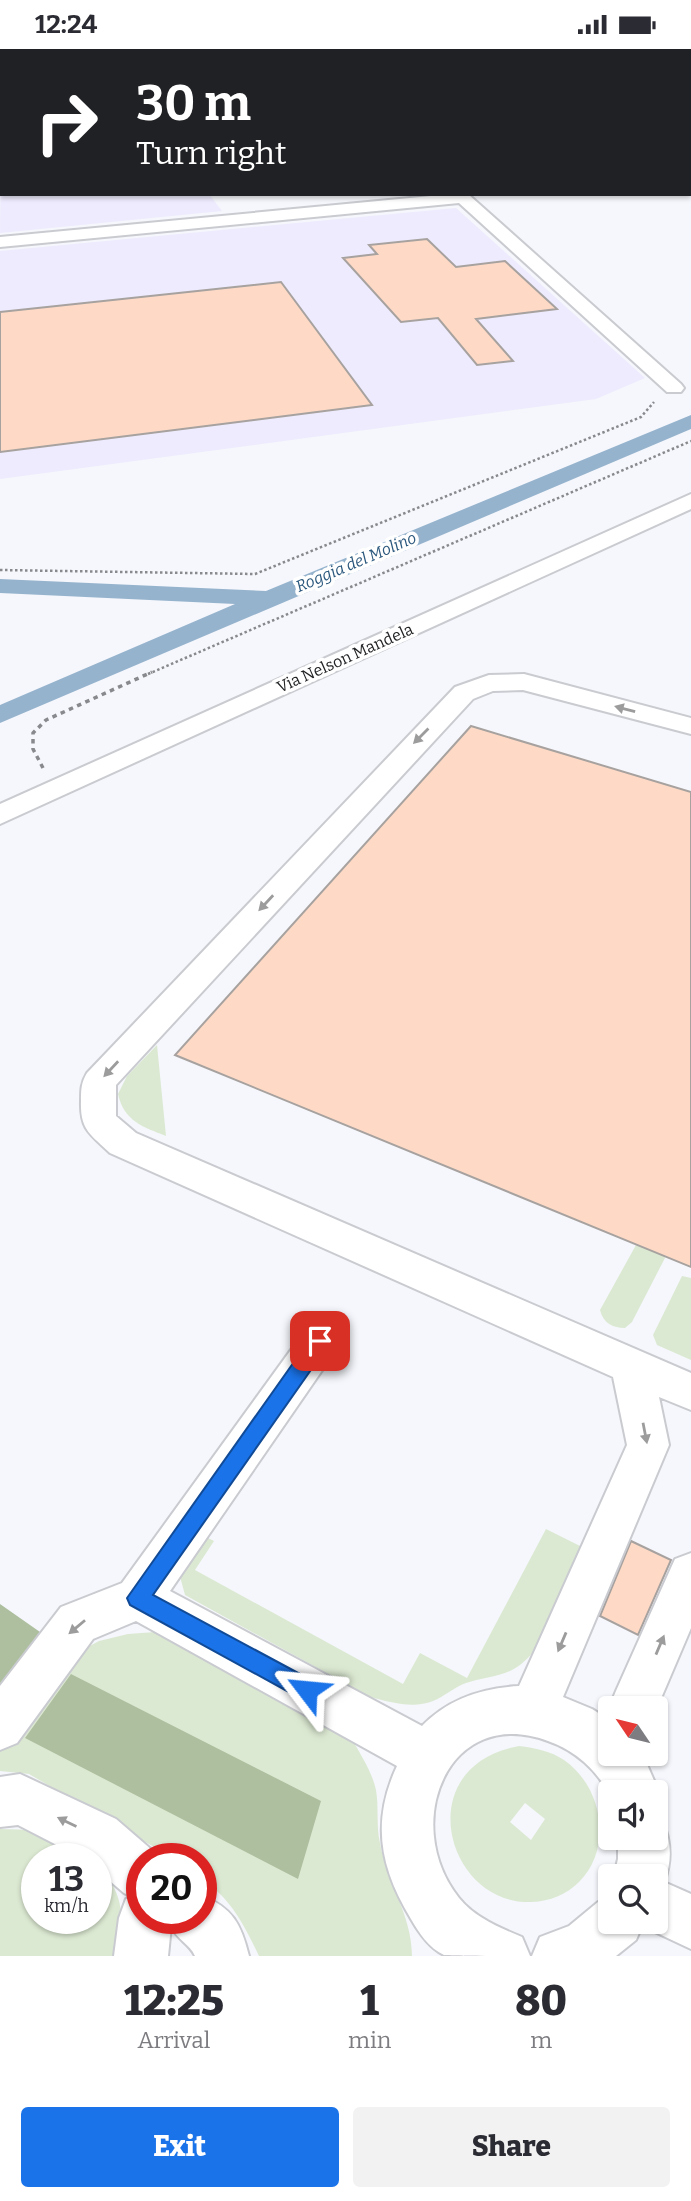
<!DOCTYPE html>
<html lang="en">
<head>
<meta charset="utf-8">
<style>
	:root { --surface:#fff; --page:#f2f2f3; --text:#2b2b33; --muted:#7c7c81; --accent:#1a73e8 }
	body { margin:0; font-family:Bitter,serif; background:var(--page); color:var(--text); height:100vh; display:flex; flex-direction:column; font-size:26px; white-space:nowrap }
	* { box-sizing:border-box; margin:0 }
	p { font-size:23px; color:var(--muted) }
	.icon { flex:none; width:38px; height:38px; fill:none; stroke:currentColor; stroke-width:2; stroke-linecap:round; stroke-linejoin:round }
	.map { position:relative; height:1907px; overflow:hidden }
	.sheet { display:flex; flex-direction:column; background:var(--surface); flex:1 }
	.sheet>* { flex:none }
	.banner { position:absolute; left:0px; top:0px; width:691px; height:147px; box-shadow:0 2px 5px #0004; background:#202124; color:#fff; overflow:hidden }
	.needle { width:46px; rotate:305deg }
	.tools { position:absolute; left:598px; top:1647px; display:grid; gap:14px }
	.tools a { display:grid; place-items:center; width:70px; height:70px; border-radius:7px; background:var(--surface); box-shadow:0 2px 5px #0004; font-size:35px }
	.speed { position:absolute; left:21px; top:1794px; display:flex; gap:14px; font-size:35px; font-weight:700; text-align:center }
	.speed>* { display:grid; place-content:center; width:91px; height:91px; border-radius:50%; background:var(--surface); box-shadow:0 2px 5px #0004; line-height:1 }
	.speed small { font-size:18px; font-weight:400 }
	.speed .limit { border:10px solid #d22; background:#fff; color:#111 }
	.pin { position:absolute; display:grid; place-items:center; width:60px; height:60px; color:#fff; margin:-30px; border-radius:14px; box-shadow:0 4px 10px #0006 }
	.me { position:absolute; width:77px; margin:-38px; rotate:299deg; stroke-linejoin:round; filter:drop-shadow(0 0 5px #0008) }
	.turn { display:flex; align-items:center; gap:24px; height:147px; padding:0 21px; font-size:32px }
	.turn .icon { width:91px; height:91px; stroke-width:2.5 }
	.turn b { display:block; font-size:49px; line-height:60px }
	.eta { display:flex; justify-content:space-evenly; align-items:center; height:119px; text-align:center }
	.eta b { font-size:42px; font-weight:800; line-height:49px }
	.primary-button { display:flex; gap:14px; margin-top:auto; padding:14px 21px }
	.primary-button a { flex:1; height:80px; border-radius:7px; background:var(--accent); color:#fff; font-size:28px; font-weight:800; line-height:80px; text-align:center }
	.primary-button a+a { background:var(--page); color:var(--text) }
	.status { display:flex; justify-content:space-between; align-items:center; height:49px; padding:0 35px; background:var(--surface); direction:ltr }
	.status svg { height:19px; fill:currentColor }
	.map>svg:first-child { display:block }
	.industrial { fill:#edebfd }
	.green { fill:#dce9d2; fill-rule:evenodd }
	.forest { fill:#aebf9f }
	.lines { fill:none; stroke-linecap:round; stroke-linejoin:round }
	.canal { fill:#96b3cd; fill-rule:evenodd }
	.building { fill:#fedac6; stroke:#a7a29f; stroke-width:2 }
	.minor-casing { stroke:#c9cbd0; stroke-width:4 }
	.path-far1 { stroke:#87898c; stroke-width:2.5; stroke-dasharray:2.5 2.5; stroke-linecap:butt }
	.path { stroke:#87898c; stroke-width:3.5; stroke-dasharray:4.5 4.5; stroke-linecap:butt }
	.minor { fill:#fff; fill-rule:evenodd }
	.oneway { fill:#9c9c9d }
	.route { fill:#1a73e8; stroke:#114b97; stroke-width:2 }
	.labels { text-anchor:middle; dominant-baseline:central; stroke-width:7; stroke-linejoin:round; paint-order:stroke }
	.far-water-label { font-size:16px; font-style:italic; fill:#2b587d; stroke:#fff }
	.far-street-label { font-size:16px; fill:#222325; stroke:#fff }
</style>
</head>
<body>
<div class="status"><b>12:24</b><svg viewBox="0 0 49 12"><path d="M0 12V9h3v3zM5 12V6h3v6zM10 12V3h3v9zM15 12V0h3v12zM26 1h20v11H26zM47 4h2v5h-2z"/></svg></div>
<div class="map">
<svg width="691" height="1907" viewBox="0 0 691 1907">
	<rect width="100%" height="100%" fill="#f5f7fc"/>
	<path class="industrial" d="M2,20V145H209L222,162L0,184Z
		M456,159L645,329L596,350L0,430V202Z"/>
	<path class="green" d="M157,996L166,1087C143,1078 124,1072 118,1045L127,1027Z
		M636,1196L666,1207L632,1273L625,1279C613,1279 603,1274 600,1261Z
		M682,1227L691,1229V1311L657,1296L653,1286Z
		M546,1480L586,1500C569,1535 547,1604 512,1621C498,1628 480,1629 466,1634C454,1638 444,1648 433,1652C413,1660 389,1653 370,1648L185,1546L179,1524L204,1487L214,1492L195,1521L403,1635L420,1604L467,1629Z
		M155,1583L173,1590L353,1692C362,1708 372,1723 376,1741C379,1758 376,1777 380,1794C387,1834 412,1866 412,1907H259C243,1874 232,1851 201,1829V1810L173,1809L29,1725L0,1722V1695L75,1605L99,1592L128,1585Z
		M519,1697C535,1699 551,1702 564,1711C603,1738 613,1799 579,1833C566,1846 550,1852 532,1853C446,1857 408,1717 519,1697ZM525,1754L545,1770L531,1791L510,1773Z
		M0,1780L38,1781L93,1809L37,1810V1869H96V1813C127,1851 123,1862 116,1907H0Z"/>
	<path class="forest" d="M0,1555L40,1583L0,1637Z
		M71,1625L321,1752L298,1830L25,1689Z"/>
	<g class="lines">
		<path class="canal" d="M691,366V380L0,674V656L235,555L0,544V530L266,542Z"/>
	</g>
	<path class="building" d="M427,190L456,218L505,212L557,260L476,270L513,312L477,316L438,269L401,273L343,209L377,205L369,196Z
		M281,233L372,356L0,403V263Z
		M471,677L691,743V1218L175,1006Z
		M631,1492L671,1511L638,1586L600,1567Z"/>
	<g class="lines">
		<g class="minor-casing">
			<path id="minor" d="M498,0H520L497,2Z
				M561,0H577L578,2H562Z
				M0,28H2V36H0Z
				M452,145L469,146L681,335L684,339L681,343H667L459,154L0,198V188Z
				M691,445V460L0,775V755Z
				M524,625L691,669V685L523,641L493,642L473,650L116,1036V1067L136,1084L691,1324V1361L659,1348L669,1396L563,1648L592,1660L611,1672V1704H642L659,1743L656,1750V1743H611V1748C598,1722 575,1701 548,1692C448,1655 400,1775 459,1849C474,1868 500,1879 522,1888L530,1907C513,1907 456,1907 444,1906C429,1899 419,1884 411,1870C380,1819 371,1773 397,1717L136,1572L93,1590L17,1694L0,1701V1637L61,1558L122,1534L306,1280L320,1275L334,1280L340,1292L334,1304L170,1542L422,1677C448,1650 482,1639 519,1637L627,1396L613,1328L110,1104C90,1085 80,1081 81,1052C81,1041 81,1034 87,1024L455,638L489,626Z
				M691,1504V1579L656,1661V1659H611V1664L609,1659L616,1642L675,1510Z
				M20,1725L116,1770L160,1808L142,1810V1869H201V1846C233,1859 241,1875 249,1907H195C190,1895 177,1891 171,1877L168,1907H114L119,1869L126,1850L132,1848L124,1844L96,1820V1810H84L18,1776L0,1778V1728Z
				M656,1767L662,1770C671,1791 673,1811 664,1833L691,1845V1900L642,1877L636,1891L616,1907H532L540,1888L569,1877L598,1853L611,1848V1872H656V1827H614L618,1810V1788H656Z"/>
		</g>
		<path class="path-far1" d="M0,521L255,525L641,368L654,353
			M148,625L691,392"/>
		<path class="path" d="M43,719L33,700V684L46,671L152,623"/>
		<use href="#minor" class="minor"/>
	</g>
	<defs><path id="oneway-solid" d="M-6-.8H1V-3.2L6.5 0L1 3.2V.8H-6Z" transform="scale(1.75)"/></defs>
	<g class="oneway">
		<use href="#oneway-solid" transform="translate(625 660) rotate(-165)"/>
		<use href="#oneway-solid" transform="translate(421 687) rotate(135)"/>
		<use href="#oneway-solid" transform="translate(266 854) rotate(133)"/>
		<use href="#oneway-solid" transform="translate(111 1020) rotate(133)"/>
		<use href="#oneway-solid" transform="translate(645 1384) rotate(79)"/>
		<use href="#oneway-solid" transform="translate(77 1578) rotate(140)"/>
		<use href="#oneway-solid" transform="translate(562 1593) rotate(113)"/>
		<use href="#oneway-solid" transform="translate(660 1596) rotate(-67)"/>
		<use href="#oneway-solid" transform="translate(67 1773) rotate(-154)"/>
	</g>
	<path class="route" d="M320,1284L327,1286L330,1292L327,1298L153,1546L315,1633L318,1641L315,1649L307,1653L130,1556L127,1549L313,1286Z"/>
	<g class="labels">
		<g class="far-water-label">
			<text transform="translate(356 513) rotate(-23)">Roggia del Molino</text>
		</g>
		<g class="far-street-label">
			<text transform="translate(345 609) rotate(-24)">Via Nelson Mandela</text>
		</g>
	</g>
</svg>
<div class="tools">
<a><svg class="needle" viewBox="-14 -14 28 28"><path d="M0-13l5 13h-10z" fill="#e53935"/><path d="M0 13l5-13h-10z" fill="#7c7c81"/></svg></a>
<a><svg class="icon" aria-label="sound" viewBox="0 0 24 24"><path d="M4 9h4l5-4v14l-5-4H4zM17 9q2 3 0 6"/></svg></a>
<a><svg class="icon" aria-label="search" viewBox="0 0 24 24"><circle cx="10" cy="10" r="6"/><path d="M15 15l6 6"/></svg></a>
</div>
<div class="speed"><div>13<small>km/h</small></div><div class="limit">20</div></div>
<div class="pin" style="left:320px;top:1292px;background:#d93025"><svg class="icon" aria-label="arrive" viewBox="0 0 24 24"><path d="M6 21V4h12l-3 4 3 4H6"/></svg></div>
<svg class="me" style="left:307px;top:1641px" viewBox="-20 -20 40 40"><path d="M0-17L14 15 0 8-14 15z" fill="#1a73e8" stroke="#fff" stroke-width="4"/></svg>
<div class="banner">
<div class="turn"><svg class="icon" aria-label="right" viewBox="0 0 24 24"><path d="M7 20v-9h11M14 6l5 5-5 5"/></svg><div><b>30 m</b>Turn right</div></div>
</div>
</div>
<section class="sheet">
<div class="eta">
<div><b>12:25</b><p>Arrival</p></div>
<div><b>1</b><p>min</p></div>
<div><b>80</b><p>m</p></div>
</div>
<div class="primary-button"><a>Exit</a><a>Share</a></div>
</section>
</body>
</html>
